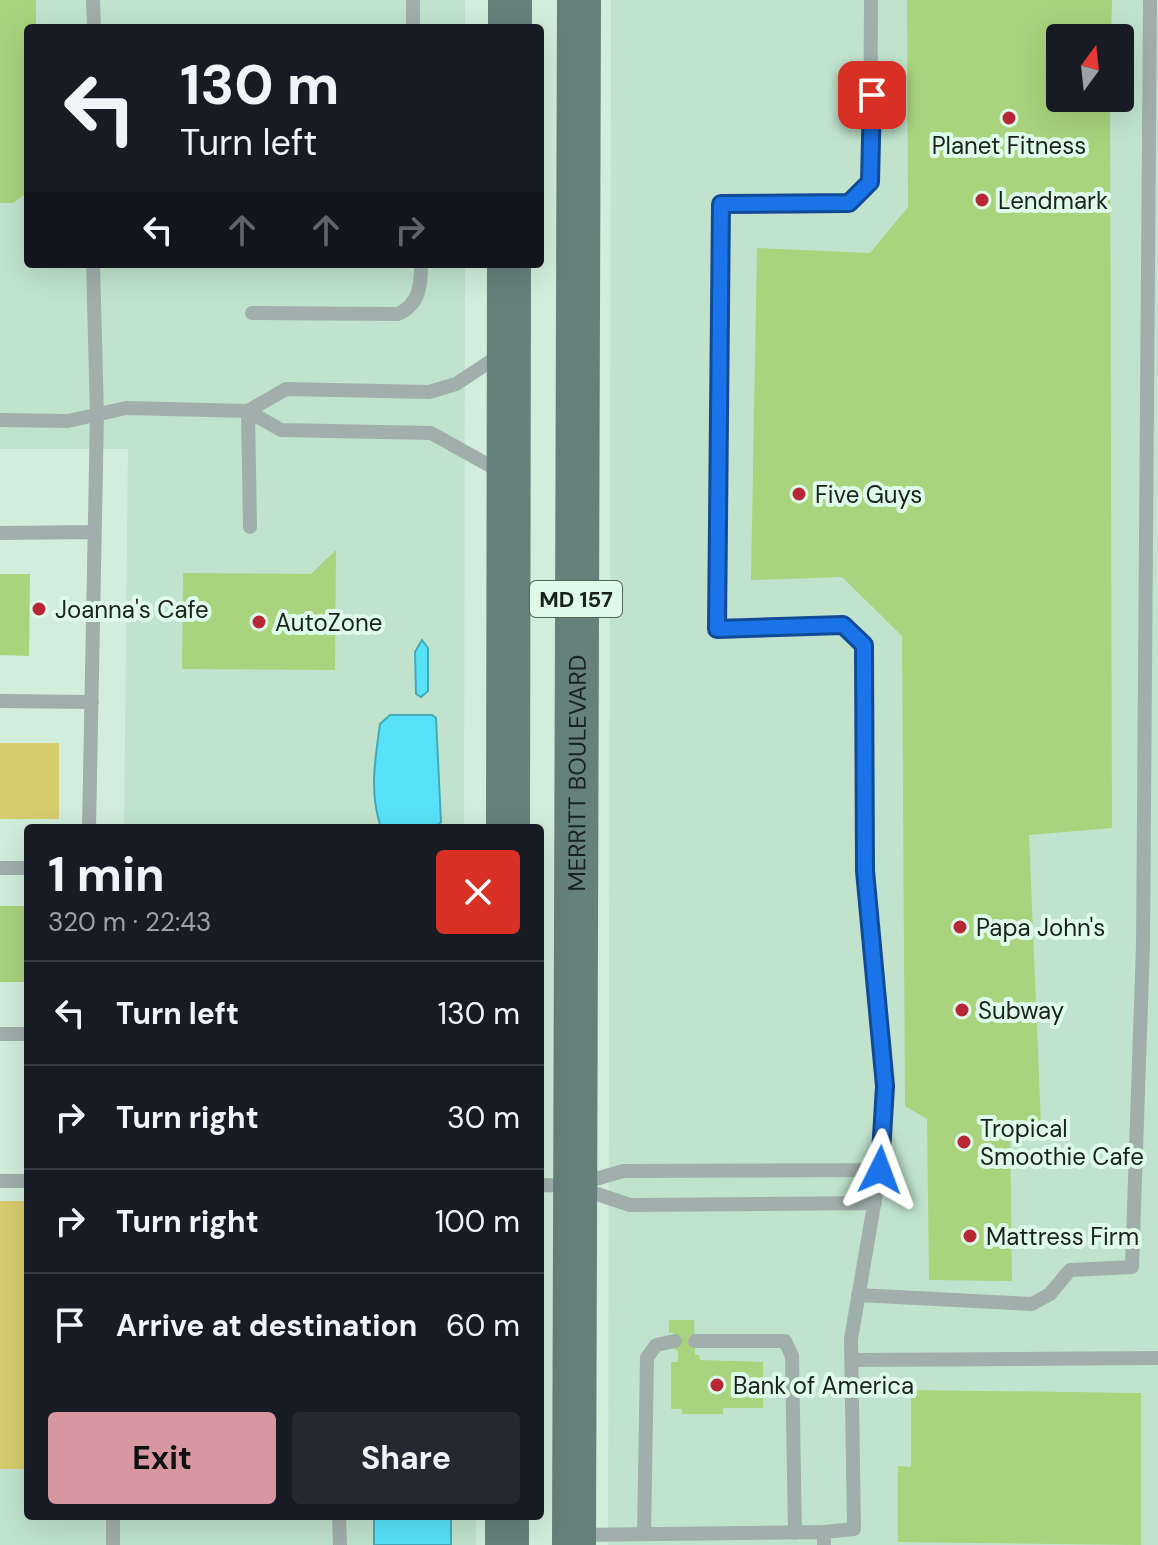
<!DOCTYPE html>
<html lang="en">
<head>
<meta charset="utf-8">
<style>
	:root { --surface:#171b24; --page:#242831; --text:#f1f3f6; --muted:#9ea1a6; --line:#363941; --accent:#d797a0 }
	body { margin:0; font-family:"DM Sans",sans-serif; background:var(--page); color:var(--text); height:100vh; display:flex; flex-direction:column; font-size:30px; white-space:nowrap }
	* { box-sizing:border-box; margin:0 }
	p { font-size:26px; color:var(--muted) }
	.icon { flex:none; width:44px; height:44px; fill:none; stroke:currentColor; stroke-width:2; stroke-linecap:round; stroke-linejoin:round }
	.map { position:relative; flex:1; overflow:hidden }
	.drawer { position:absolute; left:24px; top:824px; width:520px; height:696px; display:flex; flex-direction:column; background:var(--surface); border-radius:8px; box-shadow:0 8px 32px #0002 }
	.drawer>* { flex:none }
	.hud { position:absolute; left:24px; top:24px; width:520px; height:244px; border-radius:8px; box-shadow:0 8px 32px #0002; background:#171b24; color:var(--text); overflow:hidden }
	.needle { width:52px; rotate:15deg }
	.tools { position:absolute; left:1046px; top:24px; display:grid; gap:16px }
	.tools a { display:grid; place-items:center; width:88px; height:88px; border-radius:8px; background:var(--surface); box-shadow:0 8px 32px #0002; font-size:40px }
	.pin { position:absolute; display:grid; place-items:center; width:68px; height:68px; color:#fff; margin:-34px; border-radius:16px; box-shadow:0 4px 12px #0006 }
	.me { position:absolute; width:88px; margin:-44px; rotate:3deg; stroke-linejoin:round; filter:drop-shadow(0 0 6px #0008) }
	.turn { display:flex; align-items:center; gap:28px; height:168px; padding:0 24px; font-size:36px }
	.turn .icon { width:104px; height:104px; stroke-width:2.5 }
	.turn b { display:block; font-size:56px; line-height:68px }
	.lanes { display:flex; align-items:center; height:76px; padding:0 24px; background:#0003; justify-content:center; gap:40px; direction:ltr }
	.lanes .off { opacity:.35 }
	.round { display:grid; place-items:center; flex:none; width:84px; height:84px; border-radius:8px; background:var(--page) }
	.overview { display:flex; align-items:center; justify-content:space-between; height:136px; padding:0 24px }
	h1 { font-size:48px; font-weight:700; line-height:60px }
	.button { display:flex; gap:16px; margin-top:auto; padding:16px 24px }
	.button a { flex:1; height:92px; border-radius:8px; background:var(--accent); color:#111; font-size:32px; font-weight:700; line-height:92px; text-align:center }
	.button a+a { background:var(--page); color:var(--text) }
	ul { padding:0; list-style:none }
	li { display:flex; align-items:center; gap:24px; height:104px; padding:0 24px; border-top:2px solid var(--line) }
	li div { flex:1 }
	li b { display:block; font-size:30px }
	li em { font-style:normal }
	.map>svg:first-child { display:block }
	.built { fill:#c1e3cd; fill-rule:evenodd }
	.green { fill:#d7cc6e }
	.water { fill:#57e2f9; stroke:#44a9b7; stroke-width:2 }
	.building { fill:#a9d37d }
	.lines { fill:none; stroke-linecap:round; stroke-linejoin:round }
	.service { stroke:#a0afac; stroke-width:14 }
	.primary { stroke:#66817c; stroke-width:44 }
	.route-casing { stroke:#114b97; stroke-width:20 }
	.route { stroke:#1a73e8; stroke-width:14 }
	.poi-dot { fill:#b82736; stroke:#dffae8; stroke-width:3 }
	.labels { text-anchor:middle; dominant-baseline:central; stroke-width:8; stroke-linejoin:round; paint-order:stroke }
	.shield { fill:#dffae8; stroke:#546459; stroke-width:2 }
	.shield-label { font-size:22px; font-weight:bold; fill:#19231c }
	.poi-label { font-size:24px; fill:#19231c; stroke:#dffae8; text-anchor:start }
	.street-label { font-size:24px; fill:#19231c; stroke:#dffae8 }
</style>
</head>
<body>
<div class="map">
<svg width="1158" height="1545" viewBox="0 0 1158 1545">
	<rect width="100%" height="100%" fill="#d2eddb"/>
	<path class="built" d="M0,0H465V28H28V264H465L464,828H124L128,449H0Z
		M611,0H1158V1545H608ZM1060,38H1120V98H1060Z
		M0,1469H28V1516H476V1545H0Z"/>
	<path class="green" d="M0,743H59V819H0Z
		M0,1201H28V1469H0Z"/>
	<path class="water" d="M422,640L428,648V691L421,697L416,694L415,652Z
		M390,715H432L436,718L441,822L435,828H381C369,792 375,761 380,724Z
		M374,1516H451V1545H374Z"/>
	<path class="building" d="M0,0H36V28H28V192L13,203H0Z
		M907,0H1112L1111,38H1060V98H1110L1112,828L1029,835L1041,1125L1010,1120L1012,1281L929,1280L927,1119L905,1106L902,636L842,577L751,580L757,248L870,253L908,207Z
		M336,550L335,670L182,669L183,573L311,574Z
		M0,574H30L29,656L0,655Z
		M0,906H28V982H0Z
		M669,1320H694L695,1355H699L700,1360L763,1362V1408H723V1414H682V1409H671V1362H678V1350H675L674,1333H669Z
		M911,1390L1141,1393V1545L898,1542V1466L911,1467Z"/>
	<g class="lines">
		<path class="service" d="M93,0L94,28
			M413,0V28
			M252,313L398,314C420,304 421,285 421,264
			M248,411L286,389L429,392L456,384L503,353
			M248,411L250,527
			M0,420L68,421L126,408L248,411L281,430L431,433L501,472
			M0,533L94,532
			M0,701L92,702
			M89,828L97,415L93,264
			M0,868H28
			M0,1034H28
			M0,1181H28
			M579,1184L623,1171L880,1170
			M540,1185L573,1186L630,1205L875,1203
			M858,1295L1032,1304L1050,1294L1070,1270L1132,1267L1143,945L1150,0
			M695,1341H785L792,1356L795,1533
			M852,1360L1158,1358
			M339,1516L340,1545
			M824,1532L854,1529L851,1339L880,1170L885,1086L865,871L864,645L843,625L717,629L721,204L849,203L870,182L871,0
			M644,1534L647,1358L656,1345L675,1341
			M577,1535L824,1532V1545
			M113,1545V1516"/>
		<g class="primary">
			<path d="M510,28V0"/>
			<path d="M508,828L509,264"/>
			<path d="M507,1545V1516"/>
			<path id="s1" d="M574,1545L579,0"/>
		</g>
	</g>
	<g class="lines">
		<g class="route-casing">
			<path id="route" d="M872,95L870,182L849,203L721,204L717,629L843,625L864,645L865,871L885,1086L880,1170"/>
		</g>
		<use href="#route" class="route"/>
	</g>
	<g class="poi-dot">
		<circle cx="1009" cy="118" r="8"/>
		<circle cx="982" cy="200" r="8"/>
		<circle cx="799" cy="494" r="8"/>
		<circle cx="39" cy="609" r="8"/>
		<circle cx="259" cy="622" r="8"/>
		<circle cx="960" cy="927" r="8"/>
		<circle cx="962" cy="1010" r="8"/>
		<circle cx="964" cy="1142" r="8"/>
		<circle cx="970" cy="1236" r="8"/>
		<circle cx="717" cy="1385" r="8"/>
	</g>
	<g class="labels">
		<rect class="shield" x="530" y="581" width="92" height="36" rx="6"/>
		<g class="shield-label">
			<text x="576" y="599">MD 157</text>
		</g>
		<g class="poi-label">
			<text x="1009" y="145" text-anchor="middle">Planet Fitness</text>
			<text x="998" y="200">Lendmark</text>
			<text x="815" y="494">Five Guys</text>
			<text x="55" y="609">Joanna's Cafe</text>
			<text x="275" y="622">AutoZone</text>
			<text x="976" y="927">Papa John's</text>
			<text x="978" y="1010">Subway</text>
			<text x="980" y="1128">Tropical<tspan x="980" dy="28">Smoothie Cafe</tspan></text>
			<text x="986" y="1236">Mattress Firm</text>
			<text x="733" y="1385">Bank of America</text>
		</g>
		<g class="street-label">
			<text stroke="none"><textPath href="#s1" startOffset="772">MERRITT BOULEVARD</textPath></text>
		</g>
	</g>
</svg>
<div class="tools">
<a><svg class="needle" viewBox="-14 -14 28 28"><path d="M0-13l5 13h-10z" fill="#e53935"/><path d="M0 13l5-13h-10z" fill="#9ea1a6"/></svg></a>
</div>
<div class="pin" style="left:872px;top:95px;background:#d93025"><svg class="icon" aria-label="arrive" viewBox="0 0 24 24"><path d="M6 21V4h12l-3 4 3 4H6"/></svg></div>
<svg class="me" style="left:880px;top:1170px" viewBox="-20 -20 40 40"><path d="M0-17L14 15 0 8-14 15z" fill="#1a73e8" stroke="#fff" stroke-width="4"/></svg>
<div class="hud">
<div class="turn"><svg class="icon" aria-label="left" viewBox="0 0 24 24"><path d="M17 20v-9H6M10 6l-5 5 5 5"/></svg><div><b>130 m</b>Turn left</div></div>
<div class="lanes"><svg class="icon" aria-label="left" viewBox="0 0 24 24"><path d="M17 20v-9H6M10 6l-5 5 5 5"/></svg><svg class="icon off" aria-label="ahead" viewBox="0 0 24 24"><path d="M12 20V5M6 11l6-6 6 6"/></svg><svg class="icon off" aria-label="ahead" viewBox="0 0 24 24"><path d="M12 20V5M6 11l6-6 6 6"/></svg><svg class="icon off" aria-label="right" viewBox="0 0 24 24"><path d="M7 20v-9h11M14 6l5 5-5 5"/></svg></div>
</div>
<section class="drawer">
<div class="overview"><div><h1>1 min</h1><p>320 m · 22:43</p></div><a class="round" style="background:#d93025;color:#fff"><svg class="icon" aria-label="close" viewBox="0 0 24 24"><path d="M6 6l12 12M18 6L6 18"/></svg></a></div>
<ul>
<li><svg class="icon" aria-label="left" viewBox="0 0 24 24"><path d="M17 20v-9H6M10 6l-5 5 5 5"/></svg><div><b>Turn left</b></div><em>130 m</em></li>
<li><svg class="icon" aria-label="right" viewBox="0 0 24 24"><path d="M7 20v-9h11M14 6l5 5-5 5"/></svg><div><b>Turn right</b></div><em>30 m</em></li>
<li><svg class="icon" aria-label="right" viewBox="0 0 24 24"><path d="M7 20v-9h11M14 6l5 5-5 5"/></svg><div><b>Turn right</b></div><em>100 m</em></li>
<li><svg class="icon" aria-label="arrive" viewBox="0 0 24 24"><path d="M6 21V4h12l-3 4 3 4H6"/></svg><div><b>Arrive at destination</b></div><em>60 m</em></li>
</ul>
<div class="button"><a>Exit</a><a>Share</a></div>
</section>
</div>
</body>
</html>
